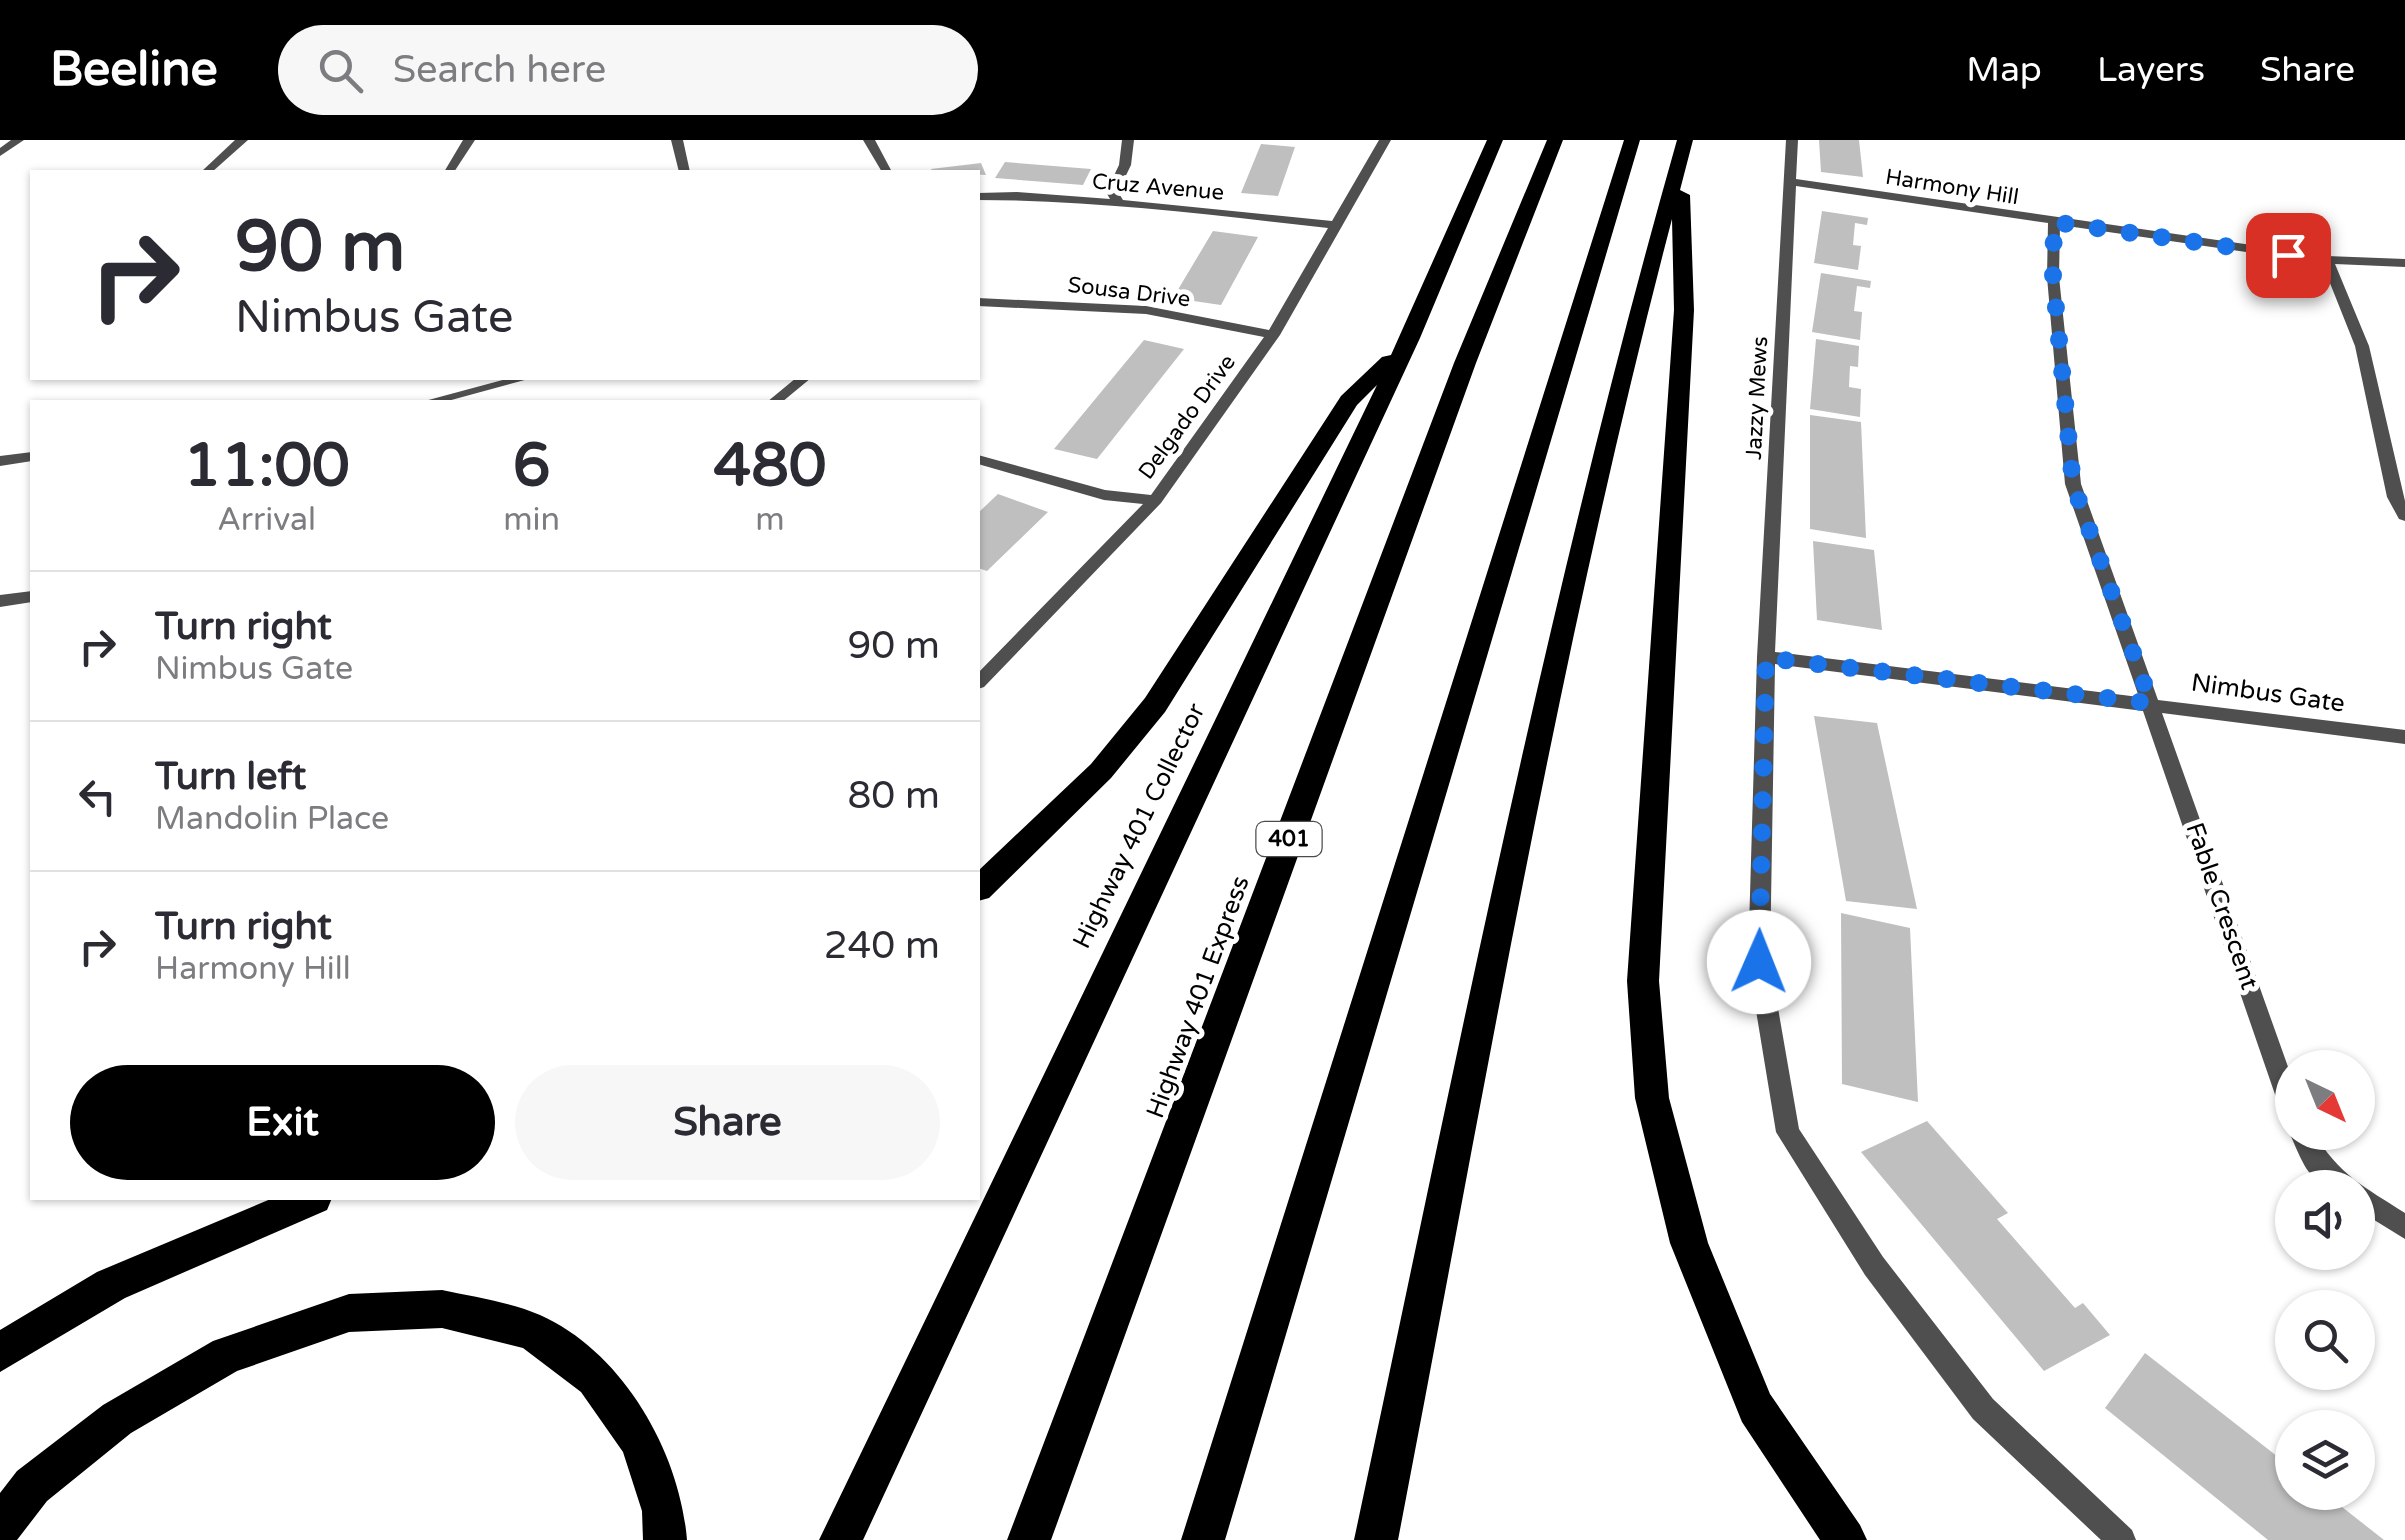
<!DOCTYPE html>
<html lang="en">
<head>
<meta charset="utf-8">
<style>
	:root { --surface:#fff; --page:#f7f7f7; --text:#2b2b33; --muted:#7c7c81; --line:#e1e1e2; --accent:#000 }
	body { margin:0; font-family:"Varela Round",sans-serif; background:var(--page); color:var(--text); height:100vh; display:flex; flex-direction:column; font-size:38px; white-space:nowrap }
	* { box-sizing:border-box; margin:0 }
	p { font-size:32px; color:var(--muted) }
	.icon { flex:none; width:55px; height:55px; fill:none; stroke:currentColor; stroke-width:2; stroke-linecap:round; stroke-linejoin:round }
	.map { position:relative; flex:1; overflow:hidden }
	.side { position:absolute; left:30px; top:260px; width:950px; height:800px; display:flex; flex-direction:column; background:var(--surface); border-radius:0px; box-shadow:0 2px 8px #0004 }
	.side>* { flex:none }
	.banner { position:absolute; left:30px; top:30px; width:950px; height:210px; border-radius:0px; box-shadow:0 2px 8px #0004; background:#fff; color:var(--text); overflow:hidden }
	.needle { width:65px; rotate:137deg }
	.buttons { position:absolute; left:2275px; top:910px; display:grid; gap:20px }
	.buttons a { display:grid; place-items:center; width:100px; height:100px; border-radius:50%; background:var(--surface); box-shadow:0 2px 8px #0004; font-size:50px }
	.pin { position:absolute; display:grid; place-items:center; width:85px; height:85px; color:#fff; margin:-42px; border-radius:20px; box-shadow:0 5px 15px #0006 }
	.me { position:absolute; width:110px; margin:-55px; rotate:1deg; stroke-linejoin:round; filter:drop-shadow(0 0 8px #0008) }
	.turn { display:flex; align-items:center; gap:35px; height:210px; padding:0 40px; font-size:45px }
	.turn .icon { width:130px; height:130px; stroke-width:2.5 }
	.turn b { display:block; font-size:70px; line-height:85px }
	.eta { display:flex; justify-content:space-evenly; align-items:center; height:170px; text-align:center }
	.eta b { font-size:60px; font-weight:800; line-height:70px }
	.button { display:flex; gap:20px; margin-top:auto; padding:20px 40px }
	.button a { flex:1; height:115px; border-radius:60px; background:var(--accent); color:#fff; font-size:40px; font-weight:800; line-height:115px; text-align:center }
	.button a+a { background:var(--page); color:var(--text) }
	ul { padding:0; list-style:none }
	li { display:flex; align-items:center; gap:30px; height:150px; padding:0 40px; border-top:2px solid var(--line) }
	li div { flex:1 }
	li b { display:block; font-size:38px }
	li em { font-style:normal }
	header { display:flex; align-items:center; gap:60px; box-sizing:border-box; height:140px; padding:0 50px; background:var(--accent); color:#fff }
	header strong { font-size:48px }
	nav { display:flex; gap:55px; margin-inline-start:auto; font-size:35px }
	.search { width:700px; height:90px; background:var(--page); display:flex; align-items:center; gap:25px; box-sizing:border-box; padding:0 35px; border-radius:55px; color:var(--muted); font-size:38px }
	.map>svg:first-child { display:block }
	.building { fill:#bfbfbf }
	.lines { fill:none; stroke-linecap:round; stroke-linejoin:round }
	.street { fill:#4f4f4f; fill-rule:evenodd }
	.highway { fill:#000; fill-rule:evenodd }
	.route { stroke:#1a73e8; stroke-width:18; stroke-dasharray:0 32.4 }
	.labels { text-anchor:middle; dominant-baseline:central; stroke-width:10; stroke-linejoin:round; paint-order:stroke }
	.far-street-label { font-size:22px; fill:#000; stroke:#fff }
	.shield { fill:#fff; stroke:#4c4c4c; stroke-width:2.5 }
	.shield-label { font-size:22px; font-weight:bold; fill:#000 }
	.street-label { font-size:25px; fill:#000; stroke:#fff }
</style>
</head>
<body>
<header>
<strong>Beeline</strong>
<div class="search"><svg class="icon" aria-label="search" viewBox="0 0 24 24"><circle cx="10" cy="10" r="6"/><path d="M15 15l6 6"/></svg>Search here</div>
<nav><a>Map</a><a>Layers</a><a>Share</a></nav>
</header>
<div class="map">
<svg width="2405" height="1400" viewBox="0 0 2405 1400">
	<rect width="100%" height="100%" fill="#fff"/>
	<path class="building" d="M1819,0H1859L1863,37L1821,32Z
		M1261,4L1295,7L1278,56L1241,53Z
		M1005,22L1091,29L1083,45L995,38Z
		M981,23L986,35L933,32L931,29Z
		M1822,71L1868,78L1867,85L1855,83L1853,105L1861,106L1858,130L1814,123Z
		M1213,91L1258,97L1221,165L1173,158Z
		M1821,133L1871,141L1870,148L1857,146L1854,171L1862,172L1860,200L1812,192Z
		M1816,199L1859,206L1858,227L1850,226L1849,247L1861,249L1860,277L1810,269Z
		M1144,200L1184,209L1097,319L1054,309Z
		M1810,275L1861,282L1866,398L1810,389Z
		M998,354L1048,372L987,431L978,428V373Z
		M1813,401L1874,410L1882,490L1817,480Z
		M1814,576L1877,583L1917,769L1846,761Z
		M1841,773L1910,788L1918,962L1842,944Z
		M1927,981L2008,1073L1997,1079L2075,1168L2083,1163L2110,1195L2044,1231L1861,1012Z
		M2145,1213L2292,1328V1352H2323L2384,1400H2268L2105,1268Z"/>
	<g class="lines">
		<path class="street" d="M11,0H24L0,16V8Z
			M235,0H248L212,32H201Z
			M463,0H475L454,32H444Z
			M671,0H683L690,32H679Z
			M863,0H875L892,32H882Z
			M1122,0H1134L1131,25L1118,52L1123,60L1332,81L1379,0H1391L1280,195L1161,363L984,547L978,549V533L1143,364L1104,360L978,324V315L1105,350L1151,355L1264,197L1146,174L978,166V158L1146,166L1269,190L1328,88C1212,75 1094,60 978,60V53L1017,52L1110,59L1106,52L1119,25Z
			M1786,0H1798L1796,39L2327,116L2405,119V127L2335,124L2369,206L2405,361V381L2399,379L2387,357L2355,206L2322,123L2060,85L2059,137L2081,344L2158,560L2405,590V604L2162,573L2292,938V979L2284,976L2280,969L2143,571L1775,524L1770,822L1799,989L1883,1117L1993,1259L2132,1390L2136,1400H2101L1973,1279L1865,1135L1776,992L1748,822L1757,517ZM1796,46L2048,83L2047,137L2065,344L2139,557L1775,512Z
			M510,238H532L444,262H421Z
			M796,238H811L782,262H767Z
			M32,312V321L0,326V316Z
			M32,451V462L0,467V455Z
			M2292,985V992H2314C2337,1034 2366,1048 2405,1073V1099L2358,1070V1048C2309,1048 2308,1034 2289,992Z"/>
		<path class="highway" d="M1487,0H1503L1420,198L863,1400H819L1377,245L1357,265L1165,572L1111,638L989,758L978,761V731L1091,624L1145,558L1341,256L1382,217L1391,215Z
			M1547,0H1563L1476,223L1051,1400H1007L1454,223Z
			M1624,0H1640L1225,1400H1181Z
			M1677,0H1693L1680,50L1690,55L1694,170L1659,841L1669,958L1708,1103L1770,1254L1860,1385L1867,1400H1820L1742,1282L1670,1103L1635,958L1627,841L1674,170L1672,79C1558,514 1483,959 1398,1400H1354C1454,932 1546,461 1677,0Z
			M273,1058H332L327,1070L125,1158L0,1232V1190L97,1132Z
			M442,1150C474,1157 510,1162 540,1175C623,1212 680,1312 687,1400H643L642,1371L623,1312L581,1252L523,1208L442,1188L349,1192L237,1231L131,1293L47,1361L17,1400H0V1353L17,1331L103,1265L213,1201L349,1154Z"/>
	</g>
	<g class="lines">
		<path class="route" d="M1759,822L1766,518L2151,563L2073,344L2053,137L2054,82L2288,115"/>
	</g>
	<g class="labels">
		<g class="far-street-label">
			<text transform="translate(1158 47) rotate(5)">Cruz Avenue</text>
			<text transform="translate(1952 47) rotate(9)">Harmony Hill</text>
			<text transform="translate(1129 152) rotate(7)">Sousa Drive</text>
			<text transform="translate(1757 258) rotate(-87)">Jazzy Mews</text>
			<text transform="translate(1187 277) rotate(-54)">Delgado Drive</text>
		</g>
		<rect class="shield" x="1256.5" y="682" width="65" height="34" rx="8"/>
		<g class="shield-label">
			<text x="1289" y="699">401</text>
		</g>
		<g class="street-label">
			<text transform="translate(2268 553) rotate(8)">Nimbus Gate</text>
			<text transform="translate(1139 686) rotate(-64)">Highway 401 Collector</text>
			<text transform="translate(2222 766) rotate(71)">Fable Crescent</text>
			<text transform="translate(1198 857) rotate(-70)">Highway 401 Express</text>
		</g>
	</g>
</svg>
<div class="buttons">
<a><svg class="needle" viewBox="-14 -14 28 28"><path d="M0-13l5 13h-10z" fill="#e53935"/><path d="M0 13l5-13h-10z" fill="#7c7c81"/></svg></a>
<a><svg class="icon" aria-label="sound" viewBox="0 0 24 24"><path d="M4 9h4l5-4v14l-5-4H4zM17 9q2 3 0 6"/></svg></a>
<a><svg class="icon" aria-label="search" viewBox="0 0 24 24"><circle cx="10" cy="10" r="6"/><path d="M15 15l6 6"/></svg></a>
<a><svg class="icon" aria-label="layers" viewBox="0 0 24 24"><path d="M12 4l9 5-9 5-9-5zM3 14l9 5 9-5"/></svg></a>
</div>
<div class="pin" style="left:2288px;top:115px;background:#d93025"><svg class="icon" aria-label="arrive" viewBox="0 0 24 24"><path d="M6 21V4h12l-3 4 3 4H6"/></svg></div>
<svg class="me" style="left:1759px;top:822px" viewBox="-20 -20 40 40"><circle r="19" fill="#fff"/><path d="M0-13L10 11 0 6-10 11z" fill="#1a73e8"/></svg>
<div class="banner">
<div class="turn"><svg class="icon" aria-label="right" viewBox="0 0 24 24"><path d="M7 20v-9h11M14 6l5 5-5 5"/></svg><div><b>90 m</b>Nimbus Gate</div></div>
</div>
<section class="side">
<div class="eta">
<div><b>11:00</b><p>Arrival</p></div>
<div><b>6</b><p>min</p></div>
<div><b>480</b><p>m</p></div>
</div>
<ul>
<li><svg class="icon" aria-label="right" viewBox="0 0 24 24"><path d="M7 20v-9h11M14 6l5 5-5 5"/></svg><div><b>Turn right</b><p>Nimbus Gate</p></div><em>90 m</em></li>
<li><svg class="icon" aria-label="left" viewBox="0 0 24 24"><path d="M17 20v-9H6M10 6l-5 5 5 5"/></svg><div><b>Turn left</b><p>Mandolin Place</p></div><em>80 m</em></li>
<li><svg class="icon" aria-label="right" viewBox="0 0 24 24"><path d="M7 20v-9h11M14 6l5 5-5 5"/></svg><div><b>Turn right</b><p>Harmony Hill</p></div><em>240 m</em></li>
</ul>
<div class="button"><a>Exit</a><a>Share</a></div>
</section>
</div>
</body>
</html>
